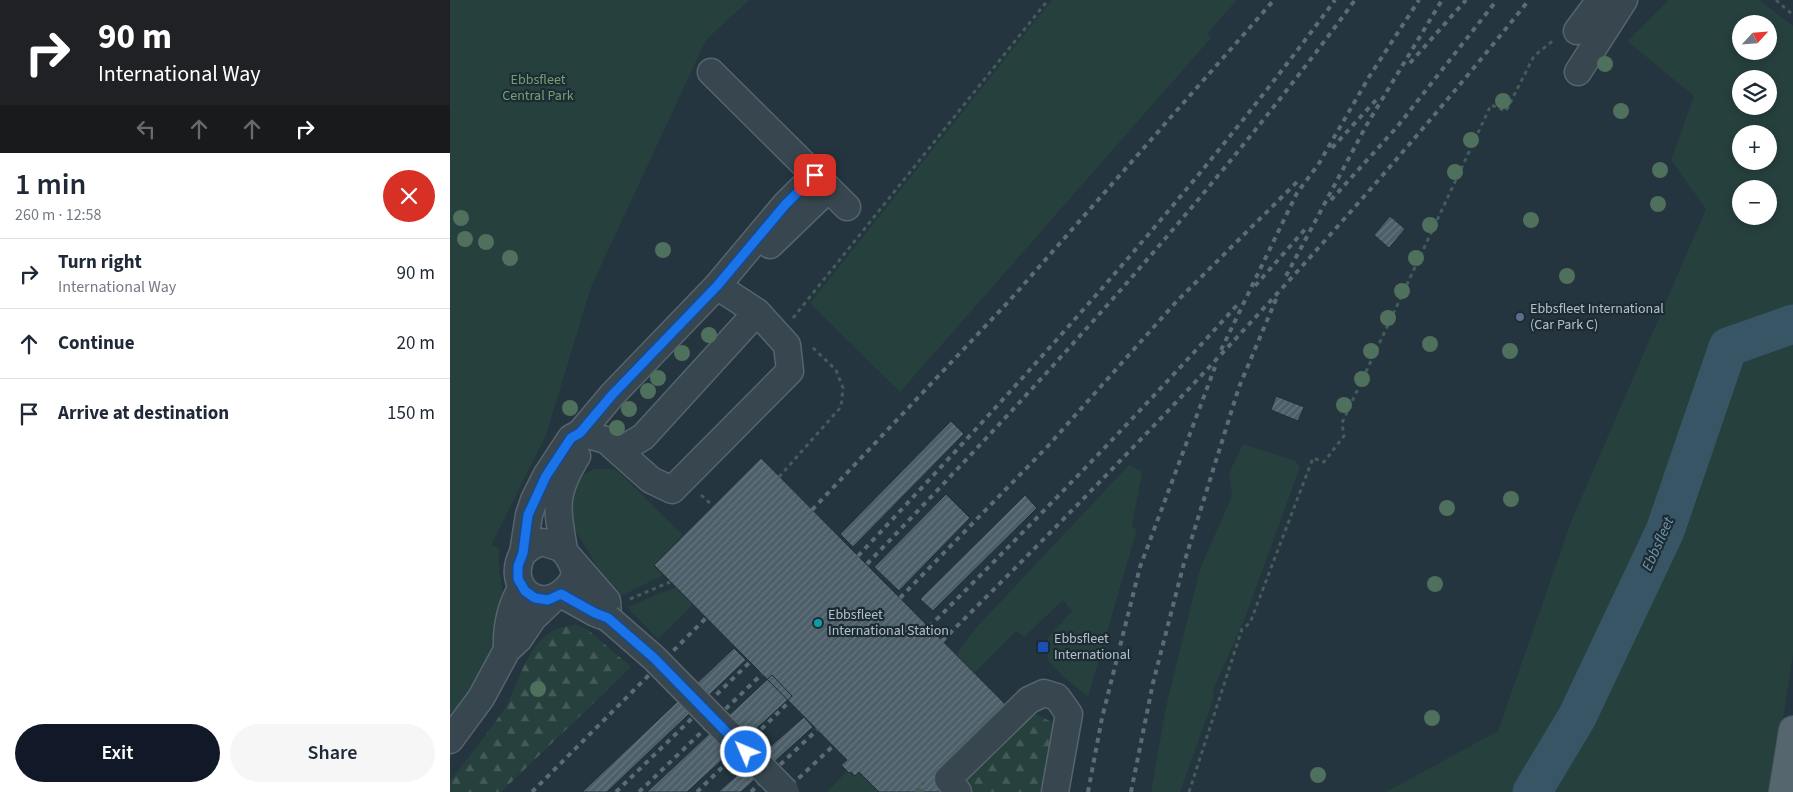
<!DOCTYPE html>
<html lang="en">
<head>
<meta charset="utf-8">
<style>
	:root { --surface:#fff; --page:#f6f6f7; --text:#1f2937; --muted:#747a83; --line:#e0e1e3; --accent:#111827 }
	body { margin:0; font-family:"Source Sans 3",sans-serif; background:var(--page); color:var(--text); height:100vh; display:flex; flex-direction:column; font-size:19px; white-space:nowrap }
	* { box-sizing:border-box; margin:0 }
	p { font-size:16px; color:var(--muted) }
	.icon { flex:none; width:28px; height:28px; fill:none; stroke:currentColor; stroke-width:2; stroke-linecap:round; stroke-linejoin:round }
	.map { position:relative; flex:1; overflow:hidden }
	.panel { display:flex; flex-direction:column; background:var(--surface); width:450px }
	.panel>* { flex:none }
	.top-card { background:#202124; color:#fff; overflow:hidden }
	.needle { width:32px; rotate:64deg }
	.tools { position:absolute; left:1282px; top:15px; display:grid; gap:10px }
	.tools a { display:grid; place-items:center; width:45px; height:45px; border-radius:50%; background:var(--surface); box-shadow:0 2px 8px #0003; font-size:25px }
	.pin { position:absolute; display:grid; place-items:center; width:42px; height:42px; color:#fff; margin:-21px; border-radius:10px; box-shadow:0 2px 8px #0006 }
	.me { position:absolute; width:55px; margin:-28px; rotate:315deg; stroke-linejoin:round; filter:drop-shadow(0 0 4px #0008) }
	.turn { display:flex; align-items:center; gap:18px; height:105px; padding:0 15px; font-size:22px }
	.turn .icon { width:65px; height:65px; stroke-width:2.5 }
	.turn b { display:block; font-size:35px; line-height:42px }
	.lanes { display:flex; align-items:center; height:48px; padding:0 15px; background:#0003; justify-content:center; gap:25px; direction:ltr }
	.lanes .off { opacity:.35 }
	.round { display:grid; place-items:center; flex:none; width:52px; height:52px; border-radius:26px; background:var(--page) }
	.head { display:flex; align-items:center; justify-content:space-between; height:85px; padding:0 15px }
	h1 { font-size:30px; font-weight:600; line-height:38px }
	.action { display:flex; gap:10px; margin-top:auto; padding:10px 15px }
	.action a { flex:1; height:58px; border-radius:30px; background:var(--accent); color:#fff; font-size:20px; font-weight:600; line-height:58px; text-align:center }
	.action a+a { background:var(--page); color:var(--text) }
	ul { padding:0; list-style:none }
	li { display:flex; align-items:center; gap:15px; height:70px; padding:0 15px; border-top:1px solid var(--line) }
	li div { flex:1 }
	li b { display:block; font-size:19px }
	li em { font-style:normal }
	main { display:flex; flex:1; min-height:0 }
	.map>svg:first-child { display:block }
	.green { fill:#26403d; fill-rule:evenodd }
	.forest { fill:url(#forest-firs) }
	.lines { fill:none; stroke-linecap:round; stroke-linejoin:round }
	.river { stroke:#385566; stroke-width:39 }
	.building { fill:url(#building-hatch); stroke:#1f2e36 }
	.minor-casing { stroke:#56646d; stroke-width:29 }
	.major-casing { stroke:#425058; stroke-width:30 }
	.path { stroke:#445c5a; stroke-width:3; stroke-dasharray:4 4; stroke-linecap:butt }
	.minor { stroke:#38474f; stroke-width:26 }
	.major { stroke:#56666f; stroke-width:28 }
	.rail { stroke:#5a6c76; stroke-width:4; stroke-dasharray:5 5; stroke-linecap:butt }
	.minor-bridge-casing { stroke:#56646d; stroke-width:29; stroke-linecap:butt }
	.minor-bridge { stroke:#38474f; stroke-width:26 }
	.tree { fill:#4f705c }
	.route-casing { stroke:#114b97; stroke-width:12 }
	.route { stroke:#1a73e8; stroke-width:9 }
	.service-dot { fill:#5c6f8a; stroke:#1d2c34; stroke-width:2 }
	.culture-dot { fill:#0f9aa8; stroke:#1d2c34; stroke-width:2 }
	.transit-dot { fill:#1a4fb4; stroke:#1d2c34; stroke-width:2 }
	.labels { text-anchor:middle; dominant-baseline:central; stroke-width:4.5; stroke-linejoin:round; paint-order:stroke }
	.park-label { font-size:14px; fill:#73a073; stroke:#1d2c34 }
	.poi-label { font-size:14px; fill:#b5c1ca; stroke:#1d2c34; text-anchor:start }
	.water-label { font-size:15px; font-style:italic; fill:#7599ad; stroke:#1d2c34 }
</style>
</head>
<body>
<main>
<section class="panel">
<div class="top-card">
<div class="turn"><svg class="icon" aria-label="right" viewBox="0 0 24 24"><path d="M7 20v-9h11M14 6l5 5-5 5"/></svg><div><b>90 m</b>International Way</div></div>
<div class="lanes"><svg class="icon off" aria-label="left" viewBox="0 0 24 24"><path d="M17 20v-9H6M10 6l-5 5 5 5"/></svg><svg class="icon off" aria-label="ahead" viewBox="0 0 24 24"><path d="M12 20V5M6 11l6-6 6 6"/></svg><svg class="icon off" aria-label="ahead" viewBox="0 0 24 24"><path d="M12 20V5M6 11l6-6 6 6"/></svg><svg class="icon" aria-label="right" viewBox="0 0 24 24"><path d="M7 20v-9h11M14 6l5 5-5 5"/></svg></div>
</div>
<div class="head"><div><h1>1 min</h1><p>260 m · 12:58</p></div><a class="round" style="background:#d93025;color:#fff"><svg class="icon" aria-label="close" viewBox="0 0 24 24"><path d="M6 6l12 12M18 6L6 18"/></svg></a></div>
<ul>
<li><svg class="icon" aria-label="right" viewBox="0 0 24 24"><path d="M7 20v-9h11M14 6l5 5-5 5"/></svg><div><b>Turn right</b><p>International Way</p></div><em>90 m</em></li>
<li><svg class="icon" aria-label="ahead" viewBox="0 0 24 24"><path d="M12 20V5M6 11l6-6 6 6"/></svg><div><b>Continue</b></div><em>20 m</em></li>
<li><svg class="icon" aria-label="arrive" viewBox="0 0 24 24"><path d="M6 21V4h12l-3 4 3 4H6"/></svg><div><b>Arrive at destination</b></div><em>150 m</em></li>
</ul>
<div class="action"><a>Exit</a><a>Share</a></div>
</section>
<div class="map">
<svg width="1343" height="792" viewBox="0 0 1343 792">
	<defs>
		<pattern id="forest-firs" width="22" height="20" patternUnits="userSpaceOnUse" patternTransform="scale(1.25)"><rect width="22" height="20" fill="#26403d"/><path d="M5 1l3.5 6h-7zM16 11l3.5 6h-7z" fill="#435a58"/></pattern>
		<pattern id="building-hatch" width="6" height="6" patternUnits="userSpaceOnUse" patternTransform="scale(1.25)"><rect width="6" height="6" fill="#4d606a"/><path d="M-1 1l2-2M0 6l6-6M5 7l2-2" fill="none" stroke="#64757e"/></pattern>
	</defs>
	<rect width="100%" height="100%" fill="#24353f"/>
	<path class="green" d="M0,0H299L256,40L141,287L96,435L41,545L50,549C46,567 54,585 53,602C51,647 27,685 0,719Z
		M602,0H787L757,34L761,38L450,392L360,303Z
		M1219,0H1309L1343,26V654L1322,792H936L1048,731L1121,522L1256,209L1221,160L1244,96L1177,41ZM1291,24H1319V51H1291ZM1291,79H1319V106H1291ZM1291,134H1319V161H1291ZM1291,189H1319V216H1291Z
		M793,444L845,461L850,467L795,618L763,690L764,697L730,792H701L716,707L750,569L782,496L779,473Z
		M679,465L692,472L682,527L687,529L638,697L615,678L598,660L596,640L622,611L613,600L574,637L566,631L524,673L506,655L525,629Z
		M144,469H162L169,472L233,535L204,565L213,575L169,597L152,575L117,516L127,478Z
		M226,587L243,605L208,639L177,607Z
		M397,771L405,776L409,772L429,792H377Z"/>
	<path class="forest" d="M125,625L137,629L181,667L51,792H0V781C17,759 35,737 51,714C74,681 75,629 125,625Z
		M586,714L609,726L594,792H522L514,784Z"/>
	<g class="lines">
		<path class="river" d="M1082,792L1127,717L1215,531L1278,347L1343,324"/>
	</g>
	<path class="building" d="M940,216L955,229L939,248L924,235Z
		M826,396L854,407L848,421L821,410Z
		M501,421L514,434L403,547L390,534Z
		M311,458L574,723L504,792H429L409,772L405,776L401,772L399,773L391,765L397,760L204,565Z
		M496,494L520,518L449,591L424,567Z
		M575,495L587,508L483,611L470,599Z
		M284,648L296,660L157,792H132Z
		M322,675L342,696L237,792H197Z
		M354,717L363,727L291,792H268Z"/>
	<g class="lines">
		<g class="minor-casing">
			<path id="minor" d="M1127,31L1150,0
				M261,72L397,207
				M1128,72L1174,0
				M320,245L378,189
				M130,433L156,440L201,480L222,490L340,371L337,345L307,312L267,286
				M169,451L193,437L307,312
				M114,550C107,507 103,495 127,456
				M73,553L79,515L84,500L96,476L121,438L130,433L162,395L267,286L335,205L365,175
				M111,594L145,613L158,618L157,601L111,548L92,542L82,546L73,553C54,587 91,617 118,587C128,576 125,567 117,555
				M57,650C56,627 60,607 72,587
				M0,740L31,698L57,650L69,639L83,618L103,599
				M508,792L498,779L579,700L594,693L607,697L619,714L605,792"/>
		</g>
		<g class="major-casing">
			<path id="major" d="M1333,792L1343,730"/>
		</g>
		<path class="path" d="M1326,0L1343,15
			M343,318L598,0
			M329,477L391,407L393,388L386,370L360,345
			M251,495L263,506
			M180,599L220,582
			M465,792L469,788L473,792
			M469,792V788L475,781
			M739,792L792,629L800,623L863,458L874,462L894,436L892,423L1041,105L1056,111L1084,56L1105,39"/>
		<use href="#minor" class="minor"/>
		<use href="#major" class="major"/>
		<path class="rail" d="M960,63L1016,0
			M882,148L926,100
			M881,200L947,127L1047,0
			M836,276L916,126L992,0
			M805,286L858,226
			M771,350L847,193L868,165L919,77L969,0
			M362,510L560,300L824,0
			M408,556C575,378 740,197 885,0
			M417,564C589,385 758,201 905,0
			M450,598L597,447L726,302L850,179
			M479,627C584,522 688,415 788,304
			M492,641C698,437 898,226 1079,0
			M82,792L256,618
			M166,792L300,662
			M189,792L312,674
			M247,792L339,702
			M301,792L367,730
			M334,792L383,746
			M638,792L652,718L690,567L765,367
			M681,792L703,683L734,563L789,387L827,297"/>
		<g class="minor-bridge-casing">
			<path id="minor-bridge" d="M158,618L204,658L336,792"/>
		</g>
		<use href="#minor-bridge" class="minor-bridge"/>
	</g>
	<g class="tree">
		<circle cx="1155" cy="64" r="8"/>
		<circle cx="1053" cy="101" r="8"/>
		<circle cx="1171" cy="111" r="8"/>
		<circle cx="1021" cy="140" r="8"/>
		<circle cx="1210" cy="170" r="8"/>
		<circle cx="1005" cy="172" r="8"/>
		<circle cx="1208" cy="204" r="8"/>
		<circle cx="11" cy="218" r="8"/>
		<circle cx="1081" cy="220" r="8"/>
		<circle cx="980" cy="225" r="8"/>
		<circle cx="15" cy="239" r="8"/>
		<circle cx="36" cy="242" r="8"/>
		<circle cx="213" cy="250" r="8"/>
		<circle cx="60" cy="258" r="8"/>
		<circle cx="966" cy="258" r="8"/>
		<circle cx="1117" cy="276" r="8"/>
		<circle cx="952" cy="291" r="8"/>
		<circle cx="938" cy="318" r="8"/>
		<circle cx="259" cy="335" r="8"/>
		<circle cx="980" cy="344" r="8"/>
		<circle cx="921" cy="351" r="8"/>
		<circle cx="1060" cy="351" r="8"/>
		<circle cx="232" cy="353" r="8"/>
		<circle cx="208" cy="378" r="8"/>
		<circle cx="912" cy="379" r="8"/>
		<circle cx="198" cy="391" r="8"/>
		<circle cx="894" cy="405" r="8"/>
		<circle cx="120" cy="408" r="8"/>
		<circle cx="179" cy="409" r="8"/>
		<circle cx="167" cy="428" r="8"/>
		<circle cx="1061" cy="499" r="8"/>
		<circle cx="997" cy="508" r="8"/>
		<circle cx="985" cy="584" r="8"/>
		<circle cx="88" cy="689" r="8"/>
		<circle cx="982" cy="718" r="8"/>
		<circle cx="868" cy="775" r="8"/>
	</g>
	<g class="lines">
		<g class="route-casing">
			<path id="route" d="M296,752L204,658L158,618L145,613L111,594L98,600L85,598L75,591L68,579V566L73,553L78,515L96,476L121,438L130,433L162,395L267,286L335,205L365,175"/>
		</g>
		<use href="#route" class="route"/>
	</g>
	<circle class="service-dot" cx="1070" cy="317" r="5"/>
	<circle class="culture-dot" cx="368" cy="623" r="5"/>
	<rect class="transit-dot" x="587" y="641" width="12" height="12" rx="2.5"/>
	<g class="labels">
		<g class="park-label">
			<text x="88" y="80">Ebbsfleet<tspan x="88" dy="16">Central Park</tspan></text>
		</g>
		<g class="poi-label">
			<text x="1080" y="309">Ebbsfleet International<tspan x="1080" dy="16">(Car Park C)</tspan></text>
			<text x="378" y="615">Ebbsfleet<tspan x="378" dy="16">International Station</tspan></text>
			<text x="604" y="639">Ebbsfleet<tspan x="604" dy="16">International</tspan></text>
		</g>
		<g class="water-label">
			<text transform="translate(1208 544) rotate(-66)">Ebbsfleet</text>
		</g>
	</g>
</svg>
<div class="tools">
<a><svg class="needle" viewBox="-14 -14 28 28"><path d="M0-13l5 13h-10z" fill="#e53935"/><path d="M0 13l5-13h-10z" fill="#747a83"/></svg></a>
<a><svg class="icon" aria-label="layers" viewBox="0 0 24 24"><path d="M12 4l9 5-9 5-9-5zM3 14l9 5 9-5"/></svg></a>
<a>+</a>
<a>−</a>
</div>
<div class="pin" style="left:365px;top:175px;background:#d93025"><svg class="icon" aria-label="arrive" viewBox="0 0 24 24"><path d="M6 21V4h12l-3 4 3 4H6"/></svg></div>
<svg class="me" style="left:296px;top:752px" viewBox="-20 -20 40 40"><circle r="17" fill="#1a73e8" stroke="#fff" stroke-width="3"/><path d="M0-11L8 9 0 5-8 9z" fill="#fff"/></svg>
</div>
</main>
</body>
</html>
